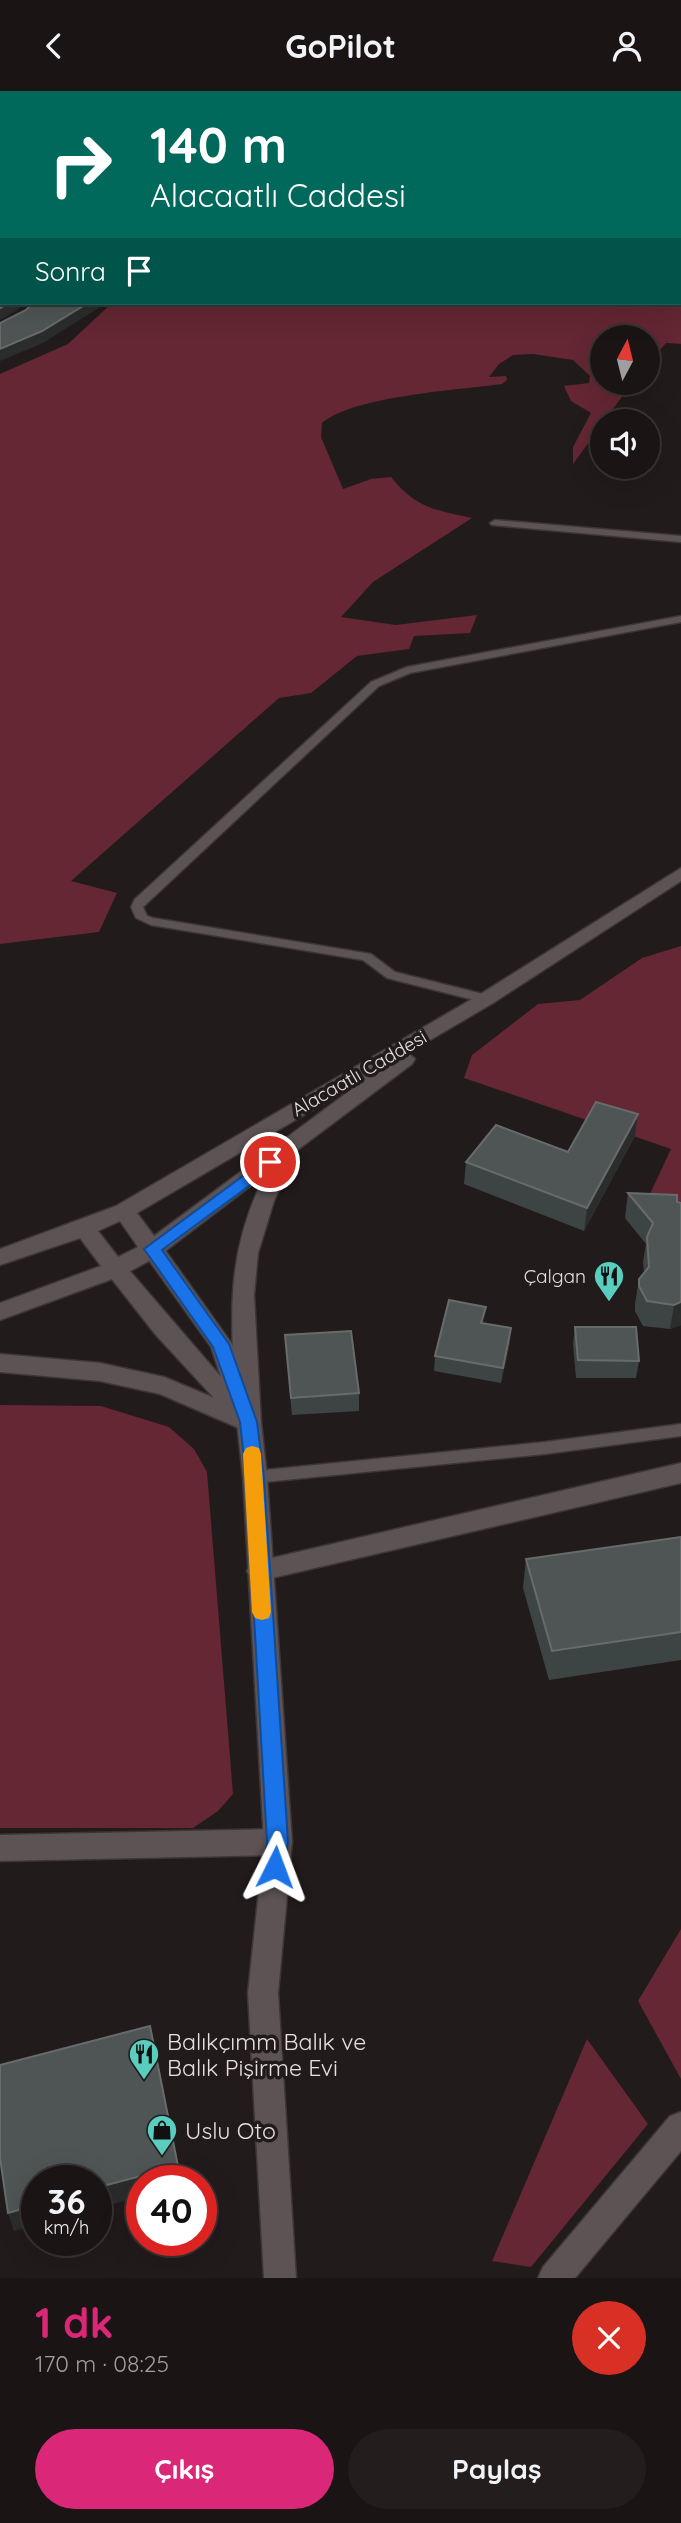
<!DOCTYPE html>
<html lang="tr">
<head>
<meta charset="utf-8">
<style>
	:root { --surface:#1a1414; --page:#231d1d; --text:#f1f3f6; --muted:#9f9ea0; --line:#383334; --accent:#db2777 }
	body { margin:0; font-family:Quicksand,sans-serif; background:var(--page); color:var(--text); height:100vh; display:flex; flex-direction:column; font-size:26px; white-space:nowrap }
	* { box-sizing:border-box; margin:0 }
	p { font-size:23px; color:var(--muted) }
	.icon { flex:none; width:38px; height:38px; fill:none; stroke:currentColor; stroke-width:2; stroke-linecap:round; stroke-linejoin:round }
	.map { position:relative; height:2187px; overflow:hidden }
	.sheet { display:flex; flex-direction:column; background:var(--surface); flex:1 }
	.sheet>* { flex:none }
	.guide { position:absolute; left:0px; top:0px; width:682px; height:214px; box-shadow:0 7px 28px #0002,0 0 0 2px var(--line); background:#00695c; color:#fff; overflow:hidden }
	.needle { width:46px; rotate:7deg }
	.tools { position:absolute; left:590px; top:234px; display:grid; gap:14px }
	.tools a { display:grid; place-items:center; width:70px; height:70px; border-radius:50%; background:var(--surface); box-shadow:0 7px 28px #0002,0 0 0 2px var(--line); font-size:35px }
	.speed { position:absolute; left:21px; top:2074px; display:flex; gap:14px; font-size:35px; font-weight:700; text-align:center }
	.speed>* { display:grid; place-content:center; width:91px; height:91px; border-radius:50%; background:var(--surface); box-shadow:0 7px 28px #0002,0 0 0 2px var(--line); line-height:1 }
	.speed small { font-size:18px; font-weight:400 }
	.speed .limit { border:10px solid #d22; background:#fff; color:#111 }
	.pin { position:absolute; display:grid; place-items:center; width:60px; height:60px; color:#fff; margin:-30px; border:4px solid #fff; border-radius:50%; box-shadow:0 2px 7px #0007 }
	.me { position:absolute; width:77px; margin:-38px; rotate:3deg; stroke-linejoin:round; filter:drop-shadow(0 0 5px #0008) }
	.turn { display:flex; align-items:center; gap:24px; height:147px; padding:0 35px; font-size:32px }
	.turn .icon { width:91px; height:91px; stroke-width:2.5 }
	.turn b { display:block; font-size:49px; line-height:60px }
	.then { display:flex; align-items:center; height:66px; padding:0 35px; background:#0003; gap:14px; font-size:26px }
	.round { display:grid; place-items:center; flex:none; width:74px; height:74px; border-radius:37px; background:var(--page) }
	.head { display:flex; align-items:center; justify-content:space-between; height:119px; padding:0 35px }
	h1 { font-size:42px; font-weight:800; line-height:52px; color:var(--accent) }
	.cta { display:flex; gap:14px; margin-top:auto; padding:14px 35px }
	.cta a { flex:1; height:80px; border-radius:42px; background:var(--accent); color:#fff; font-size:28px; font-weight:800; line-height:80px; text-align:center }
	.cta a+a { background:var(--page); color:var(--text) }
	header { display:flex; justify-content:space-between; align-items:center; height:91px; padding:0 35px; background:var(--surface); font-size:32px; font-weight:800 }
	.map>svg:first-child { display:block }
	.green { fill:#642733 }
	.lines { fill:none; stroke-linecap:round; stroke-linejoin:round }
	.service-casing { stroke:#3c3636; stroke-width:3 }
	.minor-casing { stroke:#3c3636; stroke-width:3 }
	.tertiary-casing { stroke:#3c3636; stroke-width:3 }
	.secondary-casing { stroke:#3c3636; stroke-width:3 }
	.service { fill:#5d5354; fill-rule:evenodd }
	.minor { fill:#5d5354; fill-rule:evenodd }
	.tertiary { fill:#5d5354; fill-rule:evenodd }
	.secondary { fill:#5d5354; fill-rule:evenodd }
	.wall { fill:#3d4544 }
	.shaded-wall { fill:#2a2d2c }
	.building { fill:#4f5555; stroke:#676b6b; stroke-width:2 }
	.route { fill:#1a73e8; stroke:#114b97; stroke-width:2 }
	.slow { fill:#f59e0b }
	.labels { text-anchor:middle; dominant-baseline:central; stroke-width:7; stroke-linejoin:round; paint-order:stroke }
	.street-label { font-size:19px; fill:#e6e0e1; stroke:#221b1b }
	.poi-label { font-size:19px; fill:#e6e0e1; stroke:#221b1b; text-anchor:end }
	.near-poi-label { font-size:23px; fill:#e6e0e1; stroke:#221b1b; text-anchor:start }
</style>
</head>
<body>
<header><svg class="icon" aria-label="back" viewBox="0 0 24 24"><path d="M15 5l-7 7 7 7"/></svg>GoPilot<svg class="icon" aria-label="person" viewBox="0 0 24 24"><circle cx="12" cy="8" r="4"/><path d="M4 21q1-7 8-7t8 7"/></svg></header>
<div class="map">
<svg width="681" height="2187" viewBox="0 0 681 2187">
	<rect width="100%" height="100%" fill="#221b1b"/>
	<path class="green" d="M681,32V253L666,252L648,273V247H602V292H632L573,373V356L591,322L571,310L564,295L589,292L590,285L573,269L533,263L513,264L499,273L489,286L506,285L507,289L502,293C458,299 354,305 322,332L321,346L343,398L371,388L391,386C416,417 435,419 472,427L373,491L341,526L396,534L477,524L470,542L414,545L409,558L357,565L311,602L279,607L71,790L117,802L99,841L0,853V283L68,253L112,212H681Z
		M681,855V1126L649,1105L671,1058L464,987L472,964L538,913L580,909L642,867Z
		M0,1314L101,1315L169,1336L194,1358L207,1381L233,1703L218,1720L193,1737H0Z
		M681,1838V1988L638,1910Z
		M587,1948L648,2033L531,2176L492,2170Z"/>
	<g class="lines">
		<g class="service-casing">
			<path id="service" d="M495,429L681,445V451L492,434L490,432Z
				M681,525V531L410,582L379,595L143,816L147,825L153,827L371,863L395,881L491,905L492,908L491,911L486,912L387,887L363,869L151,834L136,827L131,816L135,808L371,591L407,576Z
				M681,1333V1345L545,1363L255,1392L249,1391L247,1386L249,1381L255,1380L545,1351Z"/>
		</g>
		<g class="minor-casing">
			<path id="minor" d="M172,0H186L187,2H173Z
				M533,0H640L641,2H534Z
				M681,1372V1392L259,1490L250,1487L247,1480L250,1473L259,1470Z
				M278,1738L288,1742L292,1751L288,1760L278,1764L0,1770V1744Z
				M681,2021V2060L575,2187H538L543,2176L670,2025Z"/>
		</g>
		<g class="tertiary-casing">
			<path id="tertiary" d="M152,1150L160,1152L232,1253L261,1331L267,1386L292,1751L278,1902L296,2187H264L248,1902L264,1751L243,1386L237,1332L155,1243L104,1178L107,1172L115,1170L123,1172L221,1286L211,1256L141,1158L144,1152Z"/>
		</g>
		<g class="secondary-casing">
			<path id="secondary" d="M681,777V790L493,912L408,962L415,968L412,973L296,1060L274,1110L258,1162L254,1204L261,1331L257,1338L249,1340L241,1338L160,1303L100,1290L0,1281V1263L100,1272L164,1286L236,1316C231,1227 224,1166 265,1084L160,1164L123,1184L0,1229V1212L101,1175L80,1147L0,1174V1158L116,1115L479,904ZM367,987L154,1145L137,1122ZM120,1130L138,1156L118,1166L98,1140Z"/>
		</g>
		<use href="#service" class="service"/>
		<use href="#minor" class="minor"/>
		<use href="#tertiary" class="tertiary"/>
		<use href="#secondary" class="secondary"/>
	</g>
	<path class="wall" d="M0,0L2,2V109H0Z
		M635,1045L584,1140L464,1093L466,1071L568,1061Z
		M628,1102L681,1112V1234L670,1238L643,1235L635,1220V1213L639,1188L644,1182L643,1171L646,1153L625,1127Z
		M484,1232L510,1252L501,1292L434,1280L435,1265Z
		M575,1236L639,1270L636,1287H576L573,1253Z
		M285,1244L359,1302V1320L292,1324L286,1262Z
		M681,1446V1569L549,1589L523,1497L526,1468Z"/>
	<path class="shaded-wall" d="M9,212H25L16,220L0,229V217Z
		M88,212H104L105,213L43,252L0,270V258Z
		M638,1023L635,1045L584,1140L587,1117Z
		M681,1211V1234L670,1238L674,1214Z
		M486,1216L484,1231L480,1247L481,1232Z
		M511,1237L510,1252L501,1292L503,1277Z
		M178,2075L181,2090H142V2105L96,2118V2097Z
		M37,2114V2134L14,2140L8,2122Z"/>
	<path class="building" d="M0,0H169L174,2H2V57H0Z
		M0,66H2V92L0,91Z
		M2,97V109H0V101Z
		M0,120H2V212H9L0,217Z
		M33,212H88L42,240L0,258V232L26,219Z
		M596,1011L638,1023L587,1117L466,1071L496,1034L568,1061Z
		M628,1102L677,1104V1111L681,1112V1211L674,1214L647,1210L639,1195V1188L649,1176L647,1146L653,1132Z
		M449,1209L486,1216L481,1232L511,1237L503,1277L435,1265Z
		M575,1236H636L639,1270L578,1269Z
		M351,1240L359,1302L291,1307L285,1244Z
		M681,1446V1541L552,1560L526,1468Z
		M150,1935L178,2075L96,2097V2090H37V2114L8,2122L0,2067V1974Z"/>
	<path class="route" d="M270,1065L278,1071L276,1075L162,1159L229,1253L257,1331L264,1387L288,1751L283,1783L275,1786L268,1783L265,1776L267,1751L246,1387L240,1331L213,1256L144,1158Z"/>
	<path class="slow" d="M252,1355L259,1357L261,1363L271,1521L269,1527L262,1529L255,1527L252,1521L243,1363L246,1357Z"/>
	<defs>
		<g id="restaurant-pin" transform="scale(1.575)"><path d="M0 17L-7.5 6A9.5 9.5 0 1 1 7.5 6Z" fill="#59cebf" stroke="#221b1b"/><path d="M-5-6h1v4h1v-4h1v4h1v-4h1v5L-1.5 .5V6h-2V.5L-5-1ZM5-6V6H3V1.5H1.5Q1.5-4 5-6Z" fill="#111"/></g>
		<g id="shop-pin" transform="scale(1.575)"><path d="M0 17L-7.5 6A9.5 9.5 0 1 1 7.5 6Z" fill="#59cebf" stroke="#221b1b"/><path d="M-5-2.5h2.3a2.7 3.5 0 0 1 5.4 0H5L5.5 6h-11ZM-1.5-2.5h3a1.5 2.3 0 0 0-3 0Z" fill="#111"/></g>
	</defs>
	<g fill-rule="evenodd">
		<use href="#restaurant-pin" x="609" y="1185"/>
		<use href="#restaurant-pin" x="144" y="1963"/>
		<use href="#shop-pin" x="162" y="2039"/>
	</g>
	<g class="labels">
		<g class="street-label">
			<text transform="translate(359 982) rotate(-30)">Alacaatlı Caddesi</text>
		</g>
		<g class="poi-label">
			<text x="586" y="1185">Çalgan</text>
		</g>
		<g class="near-poi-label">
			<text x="167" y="1950">Balıkçımm Balık ve<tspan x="167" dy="26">Balık Pişirme Evi</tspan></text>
			<text x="185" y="2039">Uslu Oto</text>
		</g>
	</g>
</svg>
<div class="tools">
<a><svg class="needle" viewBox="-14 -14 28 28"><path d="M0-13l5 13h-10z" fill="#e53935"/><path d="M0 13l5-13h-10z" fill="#9f9ea0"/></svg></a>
<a><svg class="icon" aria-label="sound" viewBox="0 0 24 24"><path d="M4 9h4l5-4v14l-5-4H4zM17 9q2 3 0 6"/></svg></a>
</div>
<div class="speed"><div>36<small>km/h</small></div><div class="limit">40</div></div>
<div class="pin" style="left:270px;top:1071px;background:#d93025"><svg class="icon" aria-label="arrive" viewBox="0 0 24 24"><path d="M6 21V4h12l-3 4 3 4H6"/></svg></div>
<svg class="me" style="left:275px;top:1776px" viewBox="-20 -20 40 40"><path d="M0-17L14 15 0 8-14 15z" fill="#1a73e8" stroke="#fff" stroke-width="4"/></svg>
<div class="guide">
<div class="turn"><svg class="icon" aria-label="right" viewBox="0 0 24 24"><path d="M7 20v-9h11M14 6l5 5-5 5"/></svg><div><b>140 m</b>Alacaatlı Caddesi</div></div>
<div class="then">Sonra<svg class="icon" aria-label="arrive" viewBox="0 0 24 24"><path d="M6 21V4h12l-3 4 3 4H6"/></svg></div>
</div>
</div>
<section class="sheet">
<div class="head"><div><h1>1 dk</h1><p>170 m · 08:25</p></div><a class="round" style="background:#d93025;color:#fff"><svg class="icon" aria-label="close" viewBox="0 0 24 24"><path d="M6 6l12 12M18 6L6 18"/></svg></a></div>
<div class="cta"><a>Çıkış</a><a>Paylaş</a></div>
</section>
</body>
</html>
